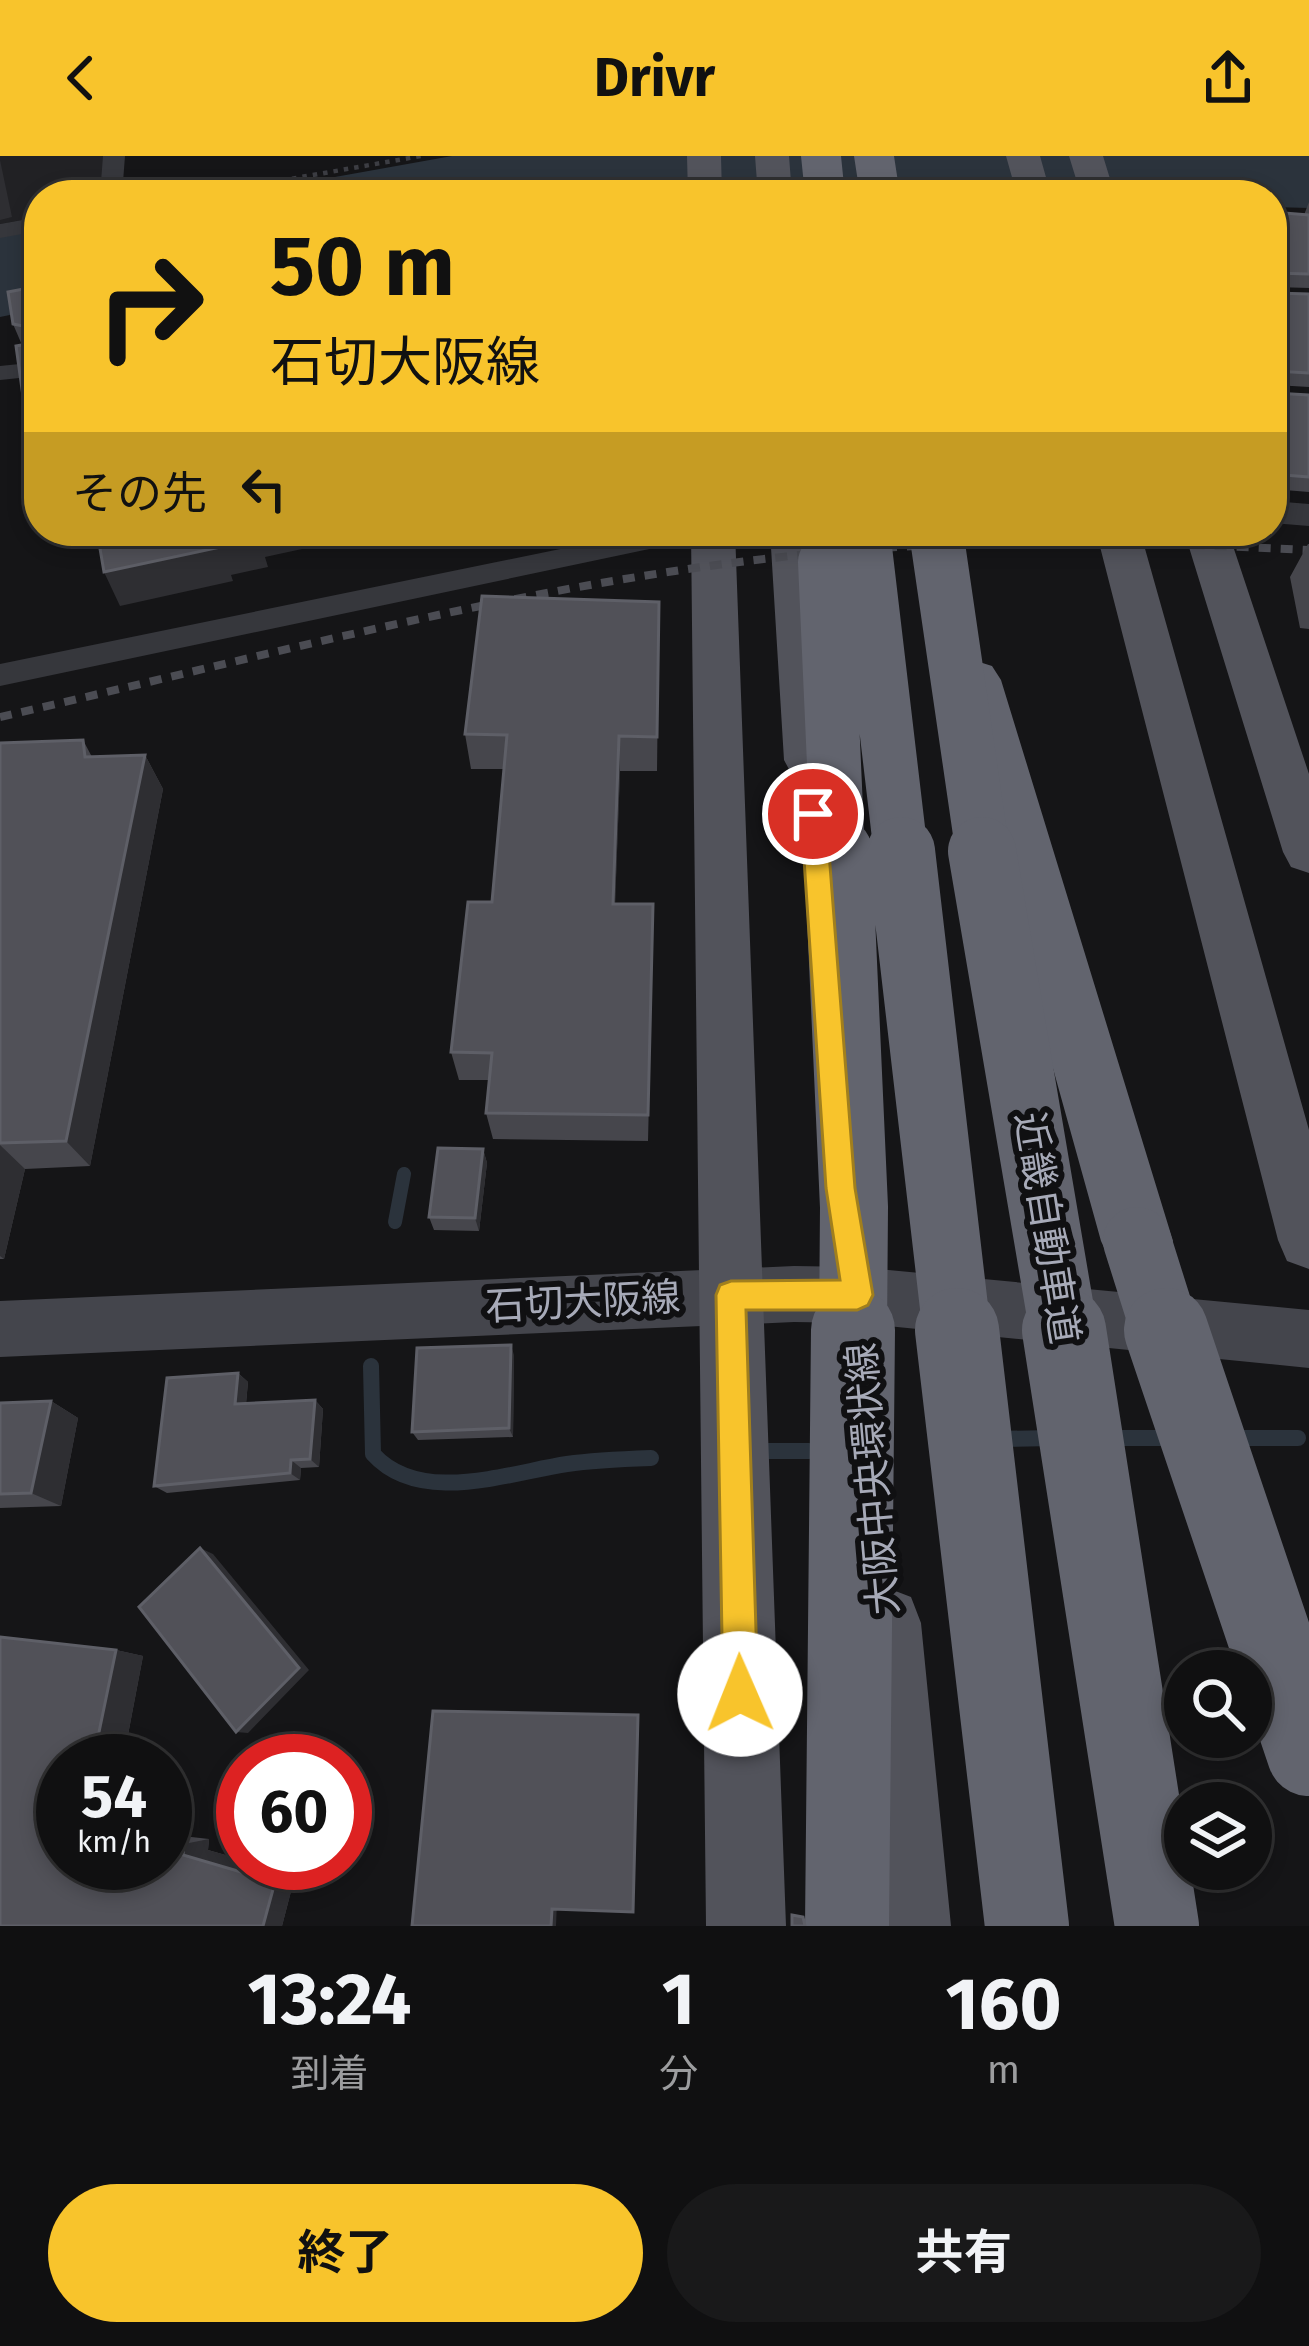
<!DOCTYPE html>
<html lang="ja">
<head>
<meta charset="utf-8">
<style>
	:root { --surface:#101011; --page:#19191a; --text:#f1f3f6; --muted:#9c9d9f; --line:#303031; --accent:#f8c42c }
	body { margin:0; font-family:"Fira Sans","Noto Sans JP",sans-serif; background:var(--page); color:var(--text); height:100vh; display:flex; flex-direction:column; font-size:45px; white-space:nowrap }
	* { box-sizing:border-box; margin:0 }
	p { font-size:39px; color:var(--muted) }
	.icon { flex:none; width:66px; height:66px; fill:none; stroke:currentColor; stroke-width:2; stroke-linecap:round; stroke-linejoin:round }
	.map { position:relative; height:1770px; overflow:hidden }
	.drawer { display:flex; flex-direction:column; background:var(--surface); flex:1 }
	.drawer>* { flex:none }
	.guide { position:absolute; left:24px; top:24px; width:1263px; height:366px; border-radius:48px; box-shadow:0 6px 18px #0003,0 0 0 3px var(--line); background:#f8c42c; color:#111; overflow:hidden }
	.fabs { position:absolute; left:1164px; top:1494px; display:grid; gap:24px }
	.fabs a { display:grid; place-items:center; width:108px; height:108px; border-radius:50%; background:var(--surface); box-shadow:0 6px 18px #0003,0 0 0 3px var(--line); font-size:60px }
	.speed { position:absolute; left:36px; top:1578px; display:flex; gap:24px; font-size:60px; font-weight:700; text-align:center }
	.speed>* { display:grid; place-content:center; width:156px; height:156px; border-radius:50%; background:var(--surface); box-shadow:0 6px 18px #0003,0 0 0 3px var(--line); line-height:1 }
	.speed small { font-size:30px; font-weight:400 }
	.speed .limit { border:18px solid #d22; background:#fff; color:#111 }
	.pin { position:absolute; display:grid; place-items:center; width:102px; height:102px; color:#fff; margin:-51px; border:6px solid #fff; border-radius:50%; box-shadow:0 3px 12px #0007 }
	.me { position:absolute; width:132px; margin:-66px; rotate:359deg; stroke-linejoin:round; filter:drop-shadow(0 0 9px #0008) }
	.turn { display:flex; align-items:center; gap:42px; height:252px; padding:0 48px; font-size:54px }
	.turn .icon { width:156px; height:156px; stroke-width:2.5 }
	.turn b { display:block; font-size:84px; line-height:102px }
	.then { display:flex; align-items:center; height:114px; padding:0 48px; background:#0003; gap:24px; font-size:45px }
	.eta { display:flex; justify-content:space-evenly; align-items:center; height:204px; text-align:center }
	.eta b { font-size:72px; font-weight:700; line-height:84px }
	.primary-button { display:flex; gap:24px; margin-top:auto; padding:24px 48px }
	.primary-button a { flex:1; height:138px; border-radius:72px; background:var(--accent); color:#111; font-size:48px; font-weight:700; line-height:138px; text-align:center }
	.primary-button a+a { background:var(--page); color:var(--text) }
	header { display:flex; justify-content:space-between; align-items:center; height:156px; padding:0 48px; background:var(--accent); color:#111; font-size:54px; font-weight:700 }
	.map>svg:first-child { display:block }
	.built { fill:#212124 }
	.water { fill:#2b333c }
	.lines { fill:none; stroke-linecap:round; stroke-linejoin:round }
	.stream-far1 { stroke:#2b333c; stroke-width:14 }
	.stream { stroke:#2b333c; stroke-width:16 }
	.path { stroke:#3c3d43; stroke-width:4.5; stroke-dasharray:4.5 6; stroke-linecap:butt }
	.minor { fill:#36373c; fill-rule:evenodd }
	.tertiary { fill:#36373c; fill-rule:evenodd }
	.secondary { fill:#44454c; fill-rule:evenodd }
	.primary { fill:#52535b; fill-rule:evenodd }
	.motorway { fill:#62646e; fill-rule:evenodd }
	.rail { stroke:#4b4c53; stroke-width:8; stroke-dasharray:12 10; stroke-linecap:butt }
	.motorway-bridge-far2 { stroke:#62646e; stroke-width:54 }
	.motorway-bridge-far1 { stroke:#62646e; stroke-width:68 }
	.motorway-bridge { stroke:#62646e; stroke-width:84 }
	.wall { fill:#46464c }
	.shaded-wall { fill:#2e2e32 }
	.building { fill:#515158; stroke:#5e5f67; stroke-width:3 }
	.route { fill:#f8c42c; stroke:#a17f1d; stroke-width:3 }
	.labels { text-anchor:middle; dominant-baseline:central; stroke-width:12; stroke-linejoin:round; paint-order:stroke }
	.street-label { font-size:39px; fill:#a7aab8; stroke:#101012 }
</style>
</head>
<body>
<header><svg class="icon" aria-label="back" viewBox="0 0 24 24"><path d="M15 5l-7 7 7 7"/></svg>Drivr<svg class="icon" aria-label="share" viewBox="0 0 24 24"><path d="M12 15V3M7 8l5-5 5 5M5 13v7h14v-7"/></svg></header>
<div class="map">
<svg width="1309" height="1770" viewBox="0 0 1309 1770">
	<rect width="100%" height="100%" fill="#151517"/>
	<path class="built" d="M0,0H105L103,39H39V61L0,68Z"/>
	<path class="water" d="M452,0H1309V52L1272,51V39H235Z
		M39,74V153L0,161V81Z"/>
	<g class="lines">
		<path class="stream-far1" d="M395,1066L404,1018"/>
		<path class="stream" d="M371,1210L373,1298C420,1350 508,1317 567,1308C595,1304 623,1303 651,1302
			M1105,1282H1173
			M1231,1282H1298
			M997,1283L1053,1282
			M763,1295H809"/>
		<path class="path" d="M199,39L421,0"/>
		<path class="minor" d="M103,0H125L122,39H100Z
			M39,61V75L0,82V68Z
			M39,206V220L0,224V210Z
			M648,375H706L692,384L0,530V508Z"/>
		<path class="tertiary" d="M1272,345L1309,348V370L1272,367Z"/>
		<path class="secondary" d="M794,1110L857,1111L1309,1154V1212L857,1167L794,1166L0,1201V1145Z"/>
		<path class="primary" d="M687,0H721L722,39H688Z
			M755,0H789L792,39H758Z
			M1006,0H1040L1051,39H1017Z
			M1069,0H1103L1115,39H1081Z
			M691,375H735L786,1770H706Z
			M770,375H814L834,604L827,617L809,623L791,617L784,604Z
			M1096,375H1140L1309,974V1113L1287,1105L1278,1084Z
			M1184,375H1228L1309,618V717L1291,711L1283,696Z
			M885,1431L911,1441L921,1467L951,1770H871L849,1467L859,1441Z"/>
		<path class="motorway" d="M801,0H841L845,39H805Z
			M854,0H894L900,39H860Z
			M973,504L992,510L1001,524L1173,1085L1162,1109L1137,1119L1112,1109L1101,1085L945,524L954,510Z"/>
		<path class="rail" d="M775,385L859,377
			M0,561C267,500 536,425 810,398C976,381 1143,386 1309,394"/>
		<path class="motorway-bridge-far2" d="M863,375L901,698
			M936,375L983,698
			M825,406L838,698"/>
		<path class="motorway-bridge-far1" d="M838,695L854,1051L853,1177
			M901,695L957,1177
			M982,695L1064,1177
			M1137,1085L1166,1177"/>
		<path class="motorway-bridge" d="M957,1174L1027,1770
			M1064,1174L1157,1770
			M1166,1174L1309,1598
			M847,1770L853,1174"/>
	</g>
	<path class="wall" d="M1309,46V132L1275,131V137L1309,138V231L1275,229V237L1309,239V336L1272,333V56L1304,59Z
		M39,130V335L35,327L22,189L13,168Z
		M1308,388H1309V473L1300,472L1290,421Z
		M659,446L657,615H620L615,748L653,779L648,985L493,983L486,957L490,924H459L451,896L492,746L504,613H471L465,578Z
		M83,584L92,601L145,599L163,633L90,1010L25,1013L4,1103H0V587Z
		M483,993L487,1007L479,1075L434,1074L429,1061Z
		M514,1199L513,1281L418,1284L412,1276Z
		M238,1217L248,1226L246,1248L315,1244L323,1253L319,1311L301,1312L300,1324L167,1337L154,1330Z
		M51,1245L78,1262L61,1350L0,1352V1247Z
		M0,1481L116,1494L143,1500L123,1605H63V1707H165V1678L209,1683L208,1694L243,1704V1707H252L295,1720L282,1770H0Z"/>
	<path class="shaded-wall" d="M0,4L12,61L0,64Z
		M256,375H297L302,393L265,401L268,411L231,419L233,425L120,450L104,416Z
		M619,580L620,615L614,779L613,748Z
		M145,599L163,633L90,1010L66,985Z
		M0,989L25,1013L4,1103L0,1100Z
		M483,993L487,1007L479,1075L475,1062Z
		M511,1189L514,1199L513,1281L509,1272Z
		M238,1217L248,1226L245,1257L235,1248Z
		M315,1244L323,1253L319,1311L310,1303Z
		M51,1245L78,1262L61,1350L31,1337Z
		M291,1304L301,1312L300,1324L290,1317Z
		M200,1392L213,1398L309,1514L248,1577L236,1576Z
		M116,1494L143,1500L123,1605H93Z
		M209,1683L208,1694L243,1704V1707H252L295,1720L282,1770H263L183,1699L184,1688Z
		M557,1745L556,1770H551L552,1753Z"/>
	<path class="building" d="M1272,56L1309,59V118L1275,117V137L1309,138V217L1275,215V237L1309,239V321L1272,318Z
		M39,130V326L35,327L16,190L27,188L28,171L13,168L8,136Z
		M97,375H256L257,377L219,385L221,391L104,416Z
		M482,440L659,446L657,581L619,580L613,748H653L648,959L486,957L492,897L451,896L468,746H492L507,579L465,578Z
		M83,584L85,601L145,599L66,985L0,987V587Z
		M438,992L483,993L475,1062L429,1061Z
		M511,1189L509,1272L412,1276L417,1192Z
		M238,1217L235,1248L315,1244L310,1303L291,1304L290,1317L154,1330L167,1222Z
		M51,1245L31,1337L0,1338V1247Z
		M200,1392L299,1512L236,1576L139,1451Z
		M0,1481L116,1494L93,1605H63V1707H165V1685L184,1688L183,1699L275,1726L263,1770H0Z
		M433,1555L638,1559L633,1756L552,1753L551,1770H412Z
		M792,1759L803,1761L805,1770H792Z"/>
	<path class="route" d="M813,649L826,658L855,1032L873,1139L868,1149L857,1154H746L758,1538L753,1550L740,1555L728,1550L723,1538L716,1139L720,1129L731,1125L840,1124L826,1032L801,658Z"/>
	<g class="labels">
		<g class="street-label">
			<text transform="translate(1047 1072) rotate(81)">近畿自動車道</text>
			<text transform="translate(583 1146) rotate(-3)">石切大阪線</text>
			<text transform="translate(873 1323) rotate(-95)">大阪中央環状線</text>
		</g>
	</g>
</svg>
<div class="fabs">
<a><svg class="icon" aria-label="search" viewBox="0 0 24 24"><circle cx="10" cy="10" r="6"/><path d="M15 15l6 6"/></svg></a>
<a><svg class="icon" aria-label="layers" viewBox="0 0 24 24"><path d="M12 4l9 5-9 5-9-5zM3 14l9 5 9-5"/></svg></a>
</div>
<div class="speed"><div>54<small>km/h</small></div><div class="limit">60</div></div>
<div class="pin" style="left:813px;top:658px;background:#d93025"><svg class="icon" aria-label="arrive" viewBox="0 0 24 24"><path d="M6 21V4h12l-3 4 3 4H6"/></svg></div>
<svg class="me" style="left:740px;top:1538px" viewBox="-20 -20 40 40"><circle r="19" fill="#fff"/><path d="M0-13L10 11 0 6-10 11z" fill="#f8c42c"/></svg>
<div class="guide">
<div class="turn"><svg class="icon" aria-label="right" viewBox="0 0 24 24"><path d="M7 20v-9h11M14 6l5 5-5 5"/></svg><div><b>50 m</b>石切大阪線</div></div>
<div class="then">その先<svg class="icon" aria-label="left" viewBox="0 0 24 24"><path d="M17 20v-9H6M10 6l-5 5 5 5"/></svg></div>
</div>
</div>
<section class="drawer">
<div class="eta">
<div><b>13:24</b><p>到着</p></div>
<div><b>1</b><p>分</p></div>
<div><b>160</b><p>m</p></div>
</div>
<div class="primary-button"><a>終了</a><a>共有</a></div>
</section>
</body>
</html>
